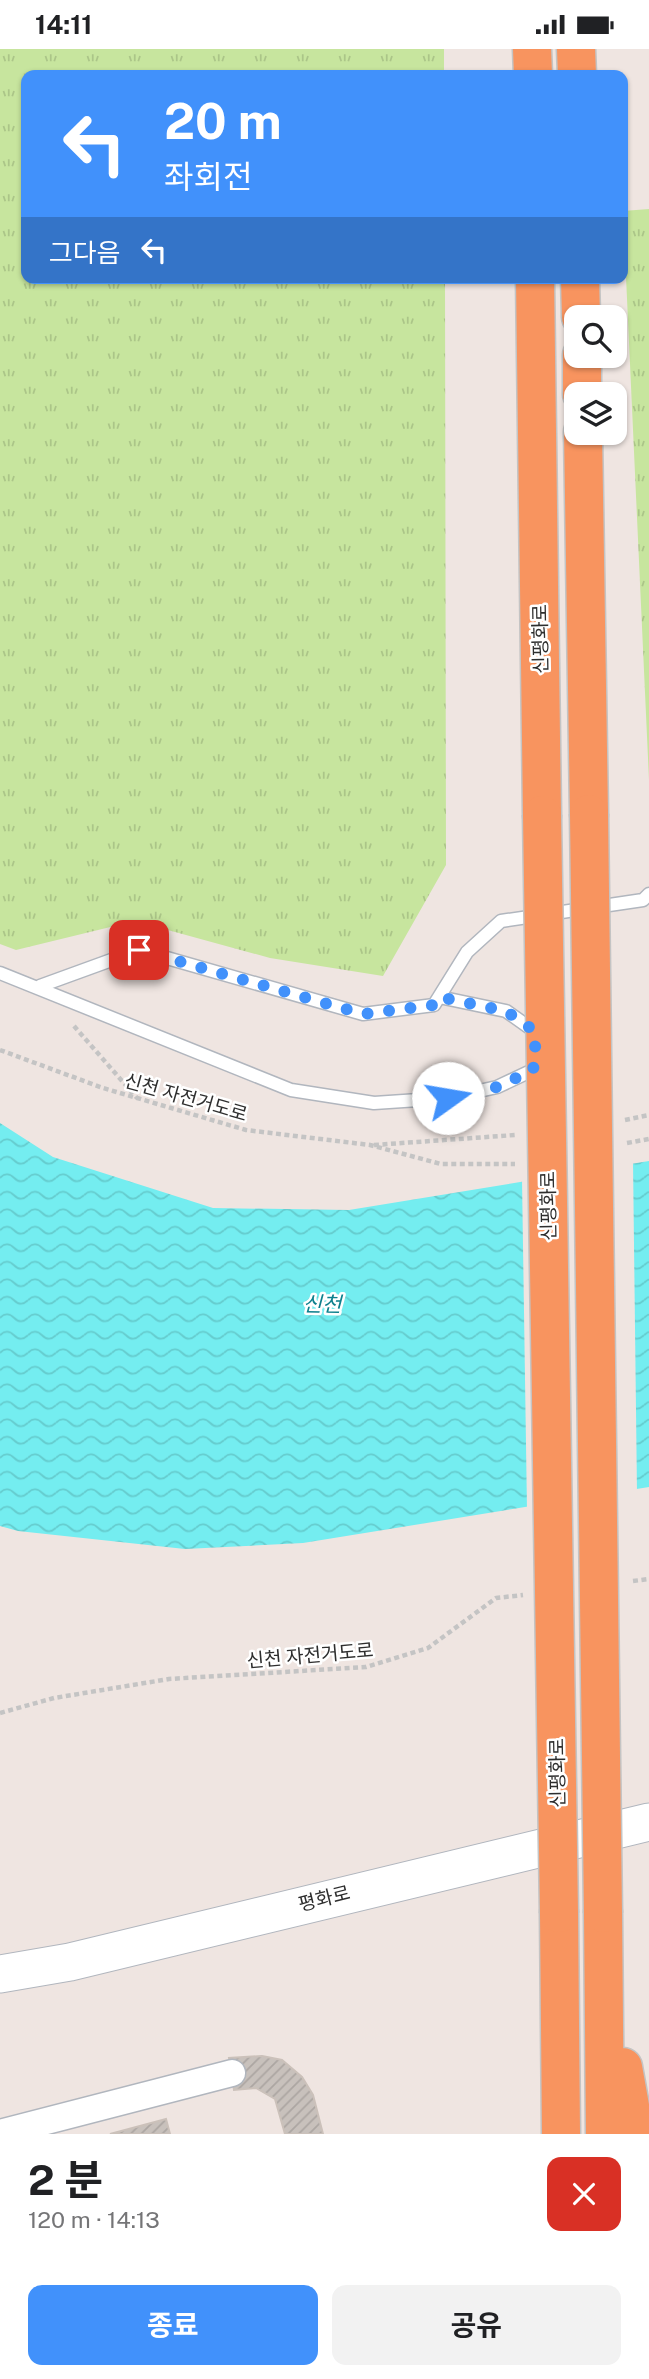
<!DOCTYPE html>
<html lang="ko">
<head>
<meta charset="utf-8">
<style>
	:root { --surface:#fff; --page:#f2f2f2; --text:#202124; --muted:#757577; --accent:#4191fb }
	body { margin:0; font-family:"Public Sans","Noto Sans KR",sans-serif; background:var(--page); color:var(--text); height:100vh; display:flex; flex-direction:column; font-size:26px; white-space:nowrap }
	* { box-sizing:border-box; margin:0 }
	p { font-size:23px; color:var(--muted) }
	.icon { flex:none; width:38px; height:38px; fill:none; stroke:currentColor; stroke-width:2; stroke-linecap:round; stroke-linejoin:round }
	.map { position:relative; height:2085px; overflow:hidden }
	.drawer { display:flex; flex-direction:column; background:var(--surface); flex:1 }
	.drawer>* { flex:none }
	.guide { position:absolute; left:21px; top:21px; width:607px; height:214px; border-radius:14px; box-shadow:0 2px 5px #0004; background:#4191fb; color:#fff; overflow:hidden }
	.buttons { position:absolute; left:564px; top:256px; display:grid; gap:14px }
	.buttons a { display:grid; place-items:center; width:63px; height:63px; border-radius:14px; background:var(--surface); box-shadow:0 2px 5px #0004; font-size:35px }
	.pin { position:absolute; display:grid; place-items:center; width:60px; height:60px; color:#fff; margin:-30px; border-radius:14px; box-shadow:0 4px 10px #0006 }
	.me { position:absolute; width:77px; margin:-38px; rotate:77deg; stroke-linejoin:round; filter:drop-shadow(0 0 5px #0008) }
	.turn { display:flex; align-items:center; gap:24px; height:147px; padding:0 28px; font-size:32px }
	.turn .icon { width:91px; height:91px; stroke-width:2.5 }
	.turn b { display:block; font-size:49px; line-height:60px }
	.then { display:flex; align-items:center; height:66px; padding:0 28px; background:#0003; gap:14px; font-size:26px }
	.round { display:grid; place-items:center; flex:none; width:74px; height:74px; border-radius:14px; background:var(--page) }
	.overview { display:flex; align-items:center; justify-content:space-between; height:119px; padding:0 28px }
	h1 { font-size:42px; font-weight:700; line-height:52px }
	.button { display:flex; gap:14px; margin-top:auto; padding:14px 28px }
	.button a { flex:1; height:80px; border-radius:14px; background:var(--accent); color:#fff; font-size:28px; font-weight:700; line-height:80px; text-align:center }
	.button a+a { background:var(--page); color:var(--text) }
	.status { display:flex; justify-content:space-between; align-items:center; height:49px; padding:0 35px; background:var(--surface); direction:ltr }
	.status svg { height:19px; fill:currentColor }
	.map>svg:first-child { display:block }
	.grass { fill:url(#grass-tufts) }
	.water { fill:url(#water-waves) }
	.pier { fill:#efe5e1 }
	.building { fill:url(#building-hatch); stroke:#cbc1ba; stroke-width:2 }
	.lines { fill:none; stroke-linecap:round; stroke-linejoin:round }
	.service-casing { stroke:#b1b6be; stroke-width:15 }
	.minor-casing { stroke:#b1b6be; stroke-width:29 }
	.secondary-casing { stroke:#b1b6be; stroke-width:39 }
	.trunk-casing { stroke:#c4c4c4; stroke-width:41 }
	.path { stroke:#c4c4c4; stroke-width:4.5; stroke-dasharray:5 3.5; stroke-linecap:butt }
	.service { stroke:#fff; stroke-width:12 }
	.minor { stroke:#fff; stroke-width:26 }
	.secondary { stroke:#fff; stroke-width:37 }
	.trunk { stroke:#f8945f; stroke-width:38 }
	.trunk-bridge-casing { stroke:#c4c4c4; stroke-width:41; stroke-linecap:butt }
	.trunk-bridge { stroke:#f8945f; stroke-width:38 }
	.route { stroke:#4191fb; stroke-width:12; stroke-dasharray:0 21.6 }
	.labels { text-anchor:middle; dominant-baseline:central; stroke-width:5; stroke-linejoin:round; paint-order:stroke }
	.street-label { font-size:19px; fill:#2e2e2e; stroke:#fff }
	.water-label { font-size:21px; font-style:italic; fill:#0e808d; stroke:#fff }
</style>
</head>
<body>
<div class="status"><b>14:11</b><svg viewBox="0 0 49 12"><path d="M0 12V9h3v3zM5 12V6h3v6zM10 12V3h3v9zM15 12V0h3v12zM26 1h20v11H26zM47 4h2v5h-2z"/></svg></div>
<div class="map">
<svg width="649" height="2085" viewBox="0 0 649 2085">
	<defs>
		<pattern id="grass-tufts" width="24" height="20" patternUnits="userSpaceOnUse" patternTransform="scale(1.75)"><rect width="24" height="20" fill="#c7e59e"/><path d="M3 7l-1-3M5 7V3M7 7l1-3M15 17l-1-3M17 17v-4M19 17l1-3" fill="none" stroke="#abc588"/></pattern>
		<pattern id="water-waves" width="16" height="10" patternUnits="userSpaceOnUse" patternTransform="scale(1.75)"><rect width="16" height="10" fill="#74edf0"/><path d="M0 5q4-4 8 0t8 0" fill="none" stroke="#65ccce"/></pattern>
		<pattern id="building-hatch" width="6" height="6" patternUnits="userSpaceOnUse" patternTransform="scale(1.75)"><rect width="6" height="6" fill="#c8c1bc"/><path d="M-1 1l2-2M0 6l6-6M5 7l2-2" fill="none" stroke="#aca6a2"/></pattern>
	</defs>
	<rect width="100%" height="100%" fill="#efe5e1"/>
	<path class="grass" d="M0,0H444V26H26V229H445L446,816L383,927L270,909L135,872L16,901L0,895Z
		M649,160V731L623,162Z"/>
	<path class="water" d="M0,1074L53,1108L213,1159L349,1161L649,1112V1438L303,1494L185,1500L18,1482L0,1477Z"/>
	<path class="pier" d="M633,1112L637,1444L527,1461L522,1130Z"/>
	<path class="building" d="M262,2007L282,2011L302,2028L313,2046L323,2085H285L275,2050L256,2039L234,2041L229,2009Z
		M166,2070L170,2085H110Z"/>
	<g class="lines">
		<g class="service-casing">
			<path id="service" d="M0,924L291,1041L374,1054L448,1049L497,1038L533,1021L535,1013
				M40,937L139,901L363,965L434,956L467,903L501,872L643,851L649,845
				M439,948L506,962L533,981L534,988"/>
		</g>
		<g class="minor-casing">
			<path id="minor" d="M0,2084L232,2024"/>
		</g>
		<g class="secondary-casing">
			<path id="secondary" d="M0,1925L70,1913L649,1773"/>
		</g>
		<g class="trunk-casing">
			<path id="trunk" d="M532,0L533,26
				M576,0L577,26
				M535,229L542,766
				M580,229L581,268
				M582,306V345
				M583,383L589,765
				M559,1864L561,2085
				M603,1864L605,2085
				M623,2018L635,2085"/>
		</g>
		<path class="path" d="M74,977L137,1049
			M0,1001L103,1039L246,1081L370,1096L441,1115H515
			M625,1071L649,1066
			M627,1094L649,1090
			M374,1096L515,1086
			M633,1532L649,1530
			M0,1664L54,1649L169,1630L366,1618L428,1599L496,1549L523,1546"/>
		<use href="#service" class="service"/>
		<use href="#minor" class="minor"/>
		<use href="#secondary" class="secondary"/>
		<use href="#trunk" class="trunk"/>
		<g class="trunk-bridge-casing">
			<path id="trunk-bridge" d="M589,765L603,1864
				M542,766L559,1864"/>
		</g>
		<use href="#trunk-bridge" class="trunk-bridge"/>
	</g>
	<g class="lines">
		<path class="route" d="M139,901L363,965L434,956L439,948L506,962L533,981L536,1004L533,1021L497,1038L448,1049"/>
	</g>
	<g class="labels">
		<g class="street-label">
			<text transform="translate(540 590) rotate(-91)">신평화로</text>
			<text transform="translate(186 1048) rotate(16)">신천 자전거도로</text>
			<text transform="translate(548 1157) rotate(-91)">신평화로</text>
			<text transform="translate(310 1606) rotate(-5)">신천 자전거도로</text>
			<text transform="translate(557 1724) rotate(-91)">신평화로</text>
			<text transform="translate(324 1849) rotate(-14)">평화로</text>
		</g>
		<g class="water-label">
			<text transform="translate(322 1255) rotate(1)">신천</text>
		</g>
	</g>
</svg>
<div class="buttons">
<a><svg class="icon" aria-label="search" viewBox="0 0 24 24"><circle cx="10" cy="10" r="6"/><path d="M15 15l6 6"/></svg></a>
<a><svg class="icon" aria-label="layers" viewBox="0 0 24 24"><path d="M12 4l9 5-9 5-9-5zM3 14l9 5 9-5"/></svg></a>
</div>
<div class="pin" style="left:139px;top:901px;background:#d93025"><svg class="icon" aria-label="arrive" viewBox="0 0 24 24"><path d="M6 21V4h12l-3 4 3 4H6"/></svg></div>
<svg class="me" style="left:448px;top:1049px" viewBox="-20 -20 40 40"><circle r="19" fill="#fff"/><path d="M0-13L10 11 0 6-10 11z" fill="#4191fb"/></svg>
<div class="guide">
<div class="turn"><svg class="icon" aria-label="left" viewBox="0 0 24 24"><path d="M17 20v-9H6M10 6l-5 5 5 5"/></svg><div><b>20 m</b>좌회전</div></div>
<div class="then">그다음<svg class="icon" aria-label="left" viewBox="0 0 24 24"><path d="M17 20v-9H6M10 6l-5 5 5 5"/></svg></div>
</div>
</div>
<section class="drawer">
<div class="overview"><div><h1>2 분</h1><p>120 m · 14:13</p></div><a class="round" style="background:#d93025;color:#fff"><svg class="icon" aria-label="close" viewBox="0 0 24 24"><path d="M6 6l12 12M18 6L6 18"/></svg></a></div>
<div class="button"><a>종료</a><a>공유</a></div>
</section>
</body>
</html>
